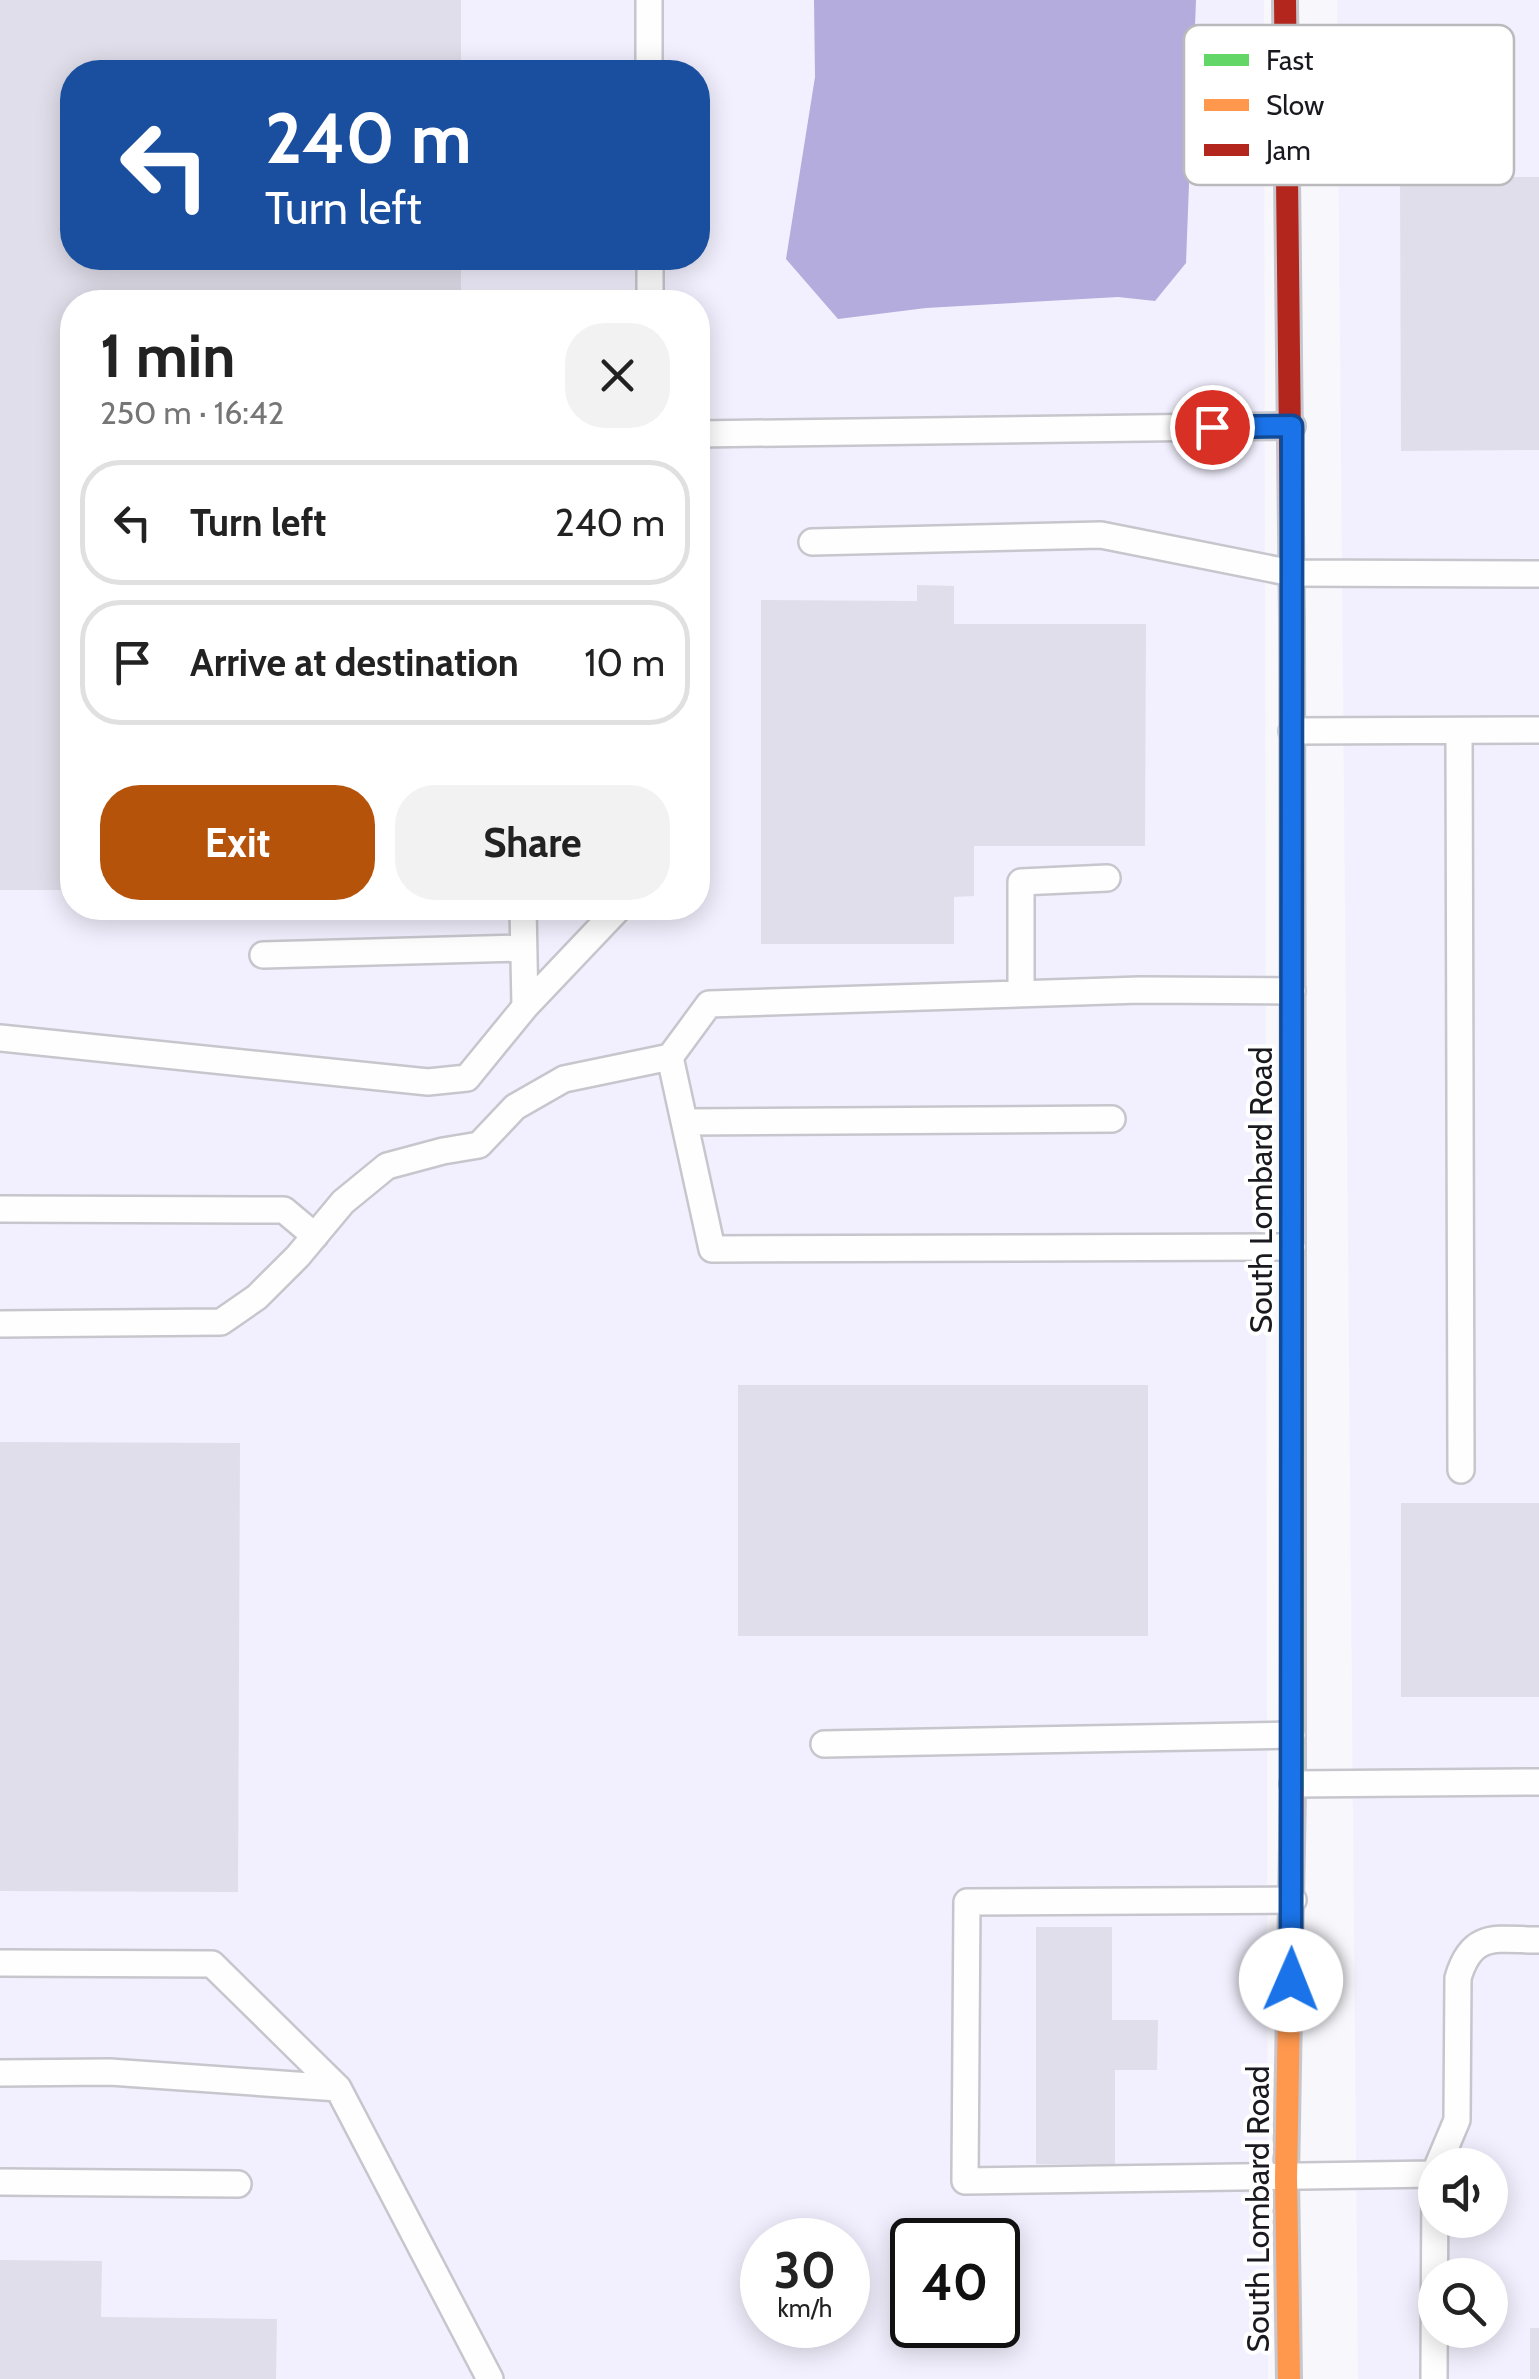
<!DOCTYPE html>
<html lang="en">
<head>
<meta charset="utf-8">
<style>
	:root { --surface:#fff; --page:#f2f2f2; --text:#222; --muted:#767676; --line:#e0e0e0; --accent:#b45309 }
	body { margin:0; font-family:Cabin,sans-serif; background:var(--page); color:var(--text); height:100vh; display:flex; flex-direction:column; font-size:38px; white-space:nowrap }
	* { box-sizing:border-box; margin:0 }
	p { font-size:32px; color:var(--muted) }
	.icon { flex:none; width:55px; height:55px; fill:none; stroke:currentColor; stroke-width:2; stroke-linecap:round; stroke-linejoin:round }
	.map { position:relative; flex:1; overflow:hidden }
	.panel { position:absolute; left:60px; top:290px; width:650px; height:630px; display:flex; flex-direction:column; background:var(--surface); border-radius:40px; box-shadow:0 5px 25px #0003 }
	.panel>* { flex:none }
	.guide { position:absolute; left:60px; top:60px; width:650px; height:210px; border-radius:40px; box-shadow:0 5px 25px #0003; background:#1a4fa0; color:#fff; overflow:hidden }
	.buttons { position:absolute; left:1418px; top:2148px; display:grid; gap:20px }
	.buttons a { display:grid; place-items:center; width:90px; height:90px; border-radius:50%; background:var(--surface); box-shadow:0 5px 25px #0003; font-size:50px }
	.speed { position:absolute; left:740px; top:2218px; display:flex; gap:20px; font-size:50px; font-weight:700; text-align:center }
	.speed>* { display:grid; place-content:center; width:130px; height:130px; border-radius:50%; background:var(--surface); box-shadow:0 5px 25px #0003; line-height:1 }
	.speed small { font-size:25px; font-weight:400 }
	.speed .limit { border:5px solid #111; border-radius:15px; background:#fff; color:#111 }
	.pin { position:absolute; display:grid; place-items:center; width:85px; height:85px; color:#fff; margin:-42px; border:5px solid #fff; border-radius:50%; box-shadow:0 2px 10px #0007 }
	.me { position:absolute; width:110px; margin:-55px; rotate:1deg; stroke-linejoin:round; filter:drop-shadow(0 0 8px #0008) }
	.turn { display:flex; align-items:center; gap:35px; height:210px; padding:0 40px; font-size:45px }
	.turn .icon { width:130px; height:130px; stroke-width:2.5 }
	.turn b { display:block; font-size:70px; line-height:85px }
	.round { display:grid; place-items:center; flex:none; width:105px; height:105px; border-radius:40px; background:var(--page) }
	.overview { display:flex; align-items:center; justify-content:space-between; height:170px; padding:0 40px }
	h1 { font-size:60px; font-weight:700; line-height:75px }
	.primary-button { display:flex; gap:20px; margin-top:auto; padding:20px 40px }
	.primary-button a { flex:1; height:115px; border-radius:40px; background:var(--accent); color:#fff; font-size:40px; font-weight:700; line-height:115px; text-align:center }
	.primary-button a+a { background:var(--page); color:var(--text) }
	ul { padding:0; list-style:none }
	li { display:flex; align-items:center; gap:30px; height:125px; margin:0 20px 15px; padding:0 20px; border:5px solid var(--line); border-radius:40px }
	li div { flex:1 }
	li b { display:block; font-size:38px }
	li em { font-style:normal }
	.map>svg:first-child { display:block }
	.built { fill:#f2f0fe; fill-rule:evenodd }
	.water { fill:#b4acdc }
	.building { fill:#dfdeea }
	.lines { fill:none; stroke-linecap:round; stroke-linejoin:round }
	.lane-casing { stroke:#c7c6cc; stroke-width:30 }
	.fast-casing { stroke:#c7c6cc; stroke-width:28 }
	.slow-casing { stroke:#c7c6cc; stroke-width:28 }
	.jam-casing { stroke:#c7c6cc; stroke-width:28 }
	.lane { stroke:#fefeff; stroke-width:25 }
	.fast { stroke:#63d668; stroke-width:22 }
	.slow { stroke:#ff974d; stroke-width:22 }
	.jam { stroke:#b3261e; stroke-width:22 }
	.route-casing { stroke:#114b97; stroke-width:25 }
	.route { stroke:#1a73e8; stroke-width:18 }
	.labels { text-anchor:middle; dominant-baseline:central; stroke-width:8; stroke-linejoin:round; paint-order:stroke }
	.street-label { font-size:32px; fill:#1a191f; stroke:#fff }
	.key { fill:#fff; stroke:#bababc; stroke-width:2.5 }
	.key-label { font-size:28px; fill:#1a191f }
</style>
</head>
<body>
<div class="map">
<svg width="1539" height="2379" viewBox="0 0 1539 2379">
	<rect width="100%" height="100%" fill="#f7f7fc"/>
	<path class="built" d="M0,0H1264L1268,2379H0ZM72,72H698V258H72ZM72,302H698V908H72ZM762,2240H848V2325H762ZM912,2240H998V2325H912Z
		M1337,0H1539V2379H1358ZM1435,2165H1490V2220H1435ZM1435,2275H1490V2330H1435Z"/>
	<path class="water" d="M814,0H1196L1186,263L1155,301L1118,297L926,308L838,319L786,259L815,77Z"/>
	<path class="building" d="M0,0H461V72H72V258H461V302H72V890H0Z
		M1400,177H1539V450L1401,451Z
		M917,585L954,586V624H1146L1145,846H974V896L954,897V944H761V600L917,601Z
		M738,1385H1148V1636H738Z
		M0,1442L240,1443L238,1892L0,1891Z
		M1401,1503H1539V1697H1401Z
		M1036,1927H1112V2020H1158L1157,2070H1115V2164H1036Z
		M0,2260L102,2261L101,2317L277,2319L276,2379H0Z
		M1530,2328H1539V2379H1530Z"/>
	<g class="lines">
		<g class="lane-casing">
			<path id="lane" d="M649,0V72
				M650,258V302
				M698,434L1292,426
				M812,542L1101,535L1292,573L1539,574
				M1292,731L1539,730
				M1459,731L1461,1470
				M523,908L525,1007
				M263,955L523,948
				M1292,991L1140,990L709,1004L670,1057L712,1249L1292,1247
				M1021,994V882L1107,878
				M0,1038L428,1082L467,1078L525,1007L619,908
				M685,1122L1112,1119
				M0,1209L284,1210L315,1236
				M0,1324L221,1322L257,1297L298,1256L343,1202L387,1166L443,1151L479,1145L515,1107L564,1079L670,1057
				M824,1744L1292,1735
				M1293,1784L1539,1782
				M1293,1900L967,1902L965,2181L1434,2174
				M0,1963L212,1964L338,2088L490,2379
				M0,2073L110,2072L338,2088
				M1438,2165L1457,2120L1458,1978C1472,1930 1497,1940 1539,1940
				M0,2182L238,2184
				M1434,2379L1435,2171"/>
		</g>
		<g class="fast-casing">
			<path id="fast" d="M1293,1227V1791"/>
		</g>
		<g class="slow-casing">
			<path id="slow" d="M1292,620L1293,1227
				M1289,2379L1286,2178L1293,1791"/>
		</g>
		<g class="jam-casing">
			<path id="jam" d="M1285,0L1292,620"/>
		</g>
		<use href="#lane" class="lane"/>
		<use href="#fast" class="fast"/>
		<use href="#slow" class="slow"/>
		<use href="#jam" class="jam"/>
	</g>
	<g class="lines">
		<g class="route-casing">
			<path id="route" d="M1212,427L1292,426L1291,1980"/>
		</g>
		<use href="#route" class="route"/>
	</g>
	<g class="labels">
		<g class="street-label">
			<text transform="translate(1260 1190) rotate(-90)">South Lombard Road</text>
			<text transform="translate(1257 2209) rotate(-90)">South Lombard Road</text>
		</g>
	</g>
	<rect x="1184" y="25" width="330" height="160" rx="15" class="key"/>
	<rect x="1204" y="54" width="45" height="12" fill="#63d668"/>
	<rect x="1204" y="99" width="45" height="12" fill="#ff974d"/>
	<rect x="1204" y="144" width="45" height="12" fill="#b3261e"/>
	<g class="key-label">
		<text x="1266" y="70">Fast</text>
		<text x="1266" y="115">Slow</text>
		<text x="1266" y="160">Jam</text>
	</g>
</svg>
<div class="buttons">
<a><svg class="icon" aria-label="sound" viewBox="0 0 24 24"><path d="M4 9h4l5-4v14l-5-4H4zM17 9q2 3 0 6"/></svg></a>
<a><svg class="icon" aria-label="search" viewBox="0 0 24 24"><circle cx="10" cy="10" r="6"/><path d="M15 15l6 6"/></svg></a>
</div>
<div class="speed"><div>30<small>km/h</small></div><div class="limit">40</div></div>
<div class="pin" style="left:1212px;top:427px;background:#d93025"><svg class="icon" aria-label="arrive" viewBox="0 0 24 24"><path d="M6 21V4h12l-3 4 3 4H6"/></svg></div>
<svg class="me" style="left:1291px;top:1980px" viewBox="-20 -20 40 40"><circle r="19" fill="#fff"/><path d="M0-13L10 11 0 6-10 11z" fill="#1a73e8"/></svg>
<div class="guide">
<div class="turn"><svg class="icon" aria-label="left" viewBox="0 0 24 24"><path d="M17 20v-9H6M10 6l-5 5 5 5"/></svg><div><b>240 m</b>Turn left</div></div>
</div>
<section class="panel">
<div class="overview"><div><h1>1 min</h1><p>250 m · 16:42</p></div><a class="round"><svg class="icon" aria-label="close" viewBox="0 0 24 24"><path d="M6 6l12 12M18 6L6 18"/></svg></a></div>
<ul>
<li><svg class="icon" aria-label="left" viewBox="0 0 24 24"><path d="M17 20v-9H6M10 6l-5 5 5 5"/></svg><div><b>Turn left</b></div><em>240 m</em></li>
<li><svg class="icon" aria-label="arrive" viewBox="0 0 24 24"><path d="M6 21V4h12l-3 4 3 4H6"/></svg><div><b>Arrive at destination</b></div><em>10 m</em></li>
</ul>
<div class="primary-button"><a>Exit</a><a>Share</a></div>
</section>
</div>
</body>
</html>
